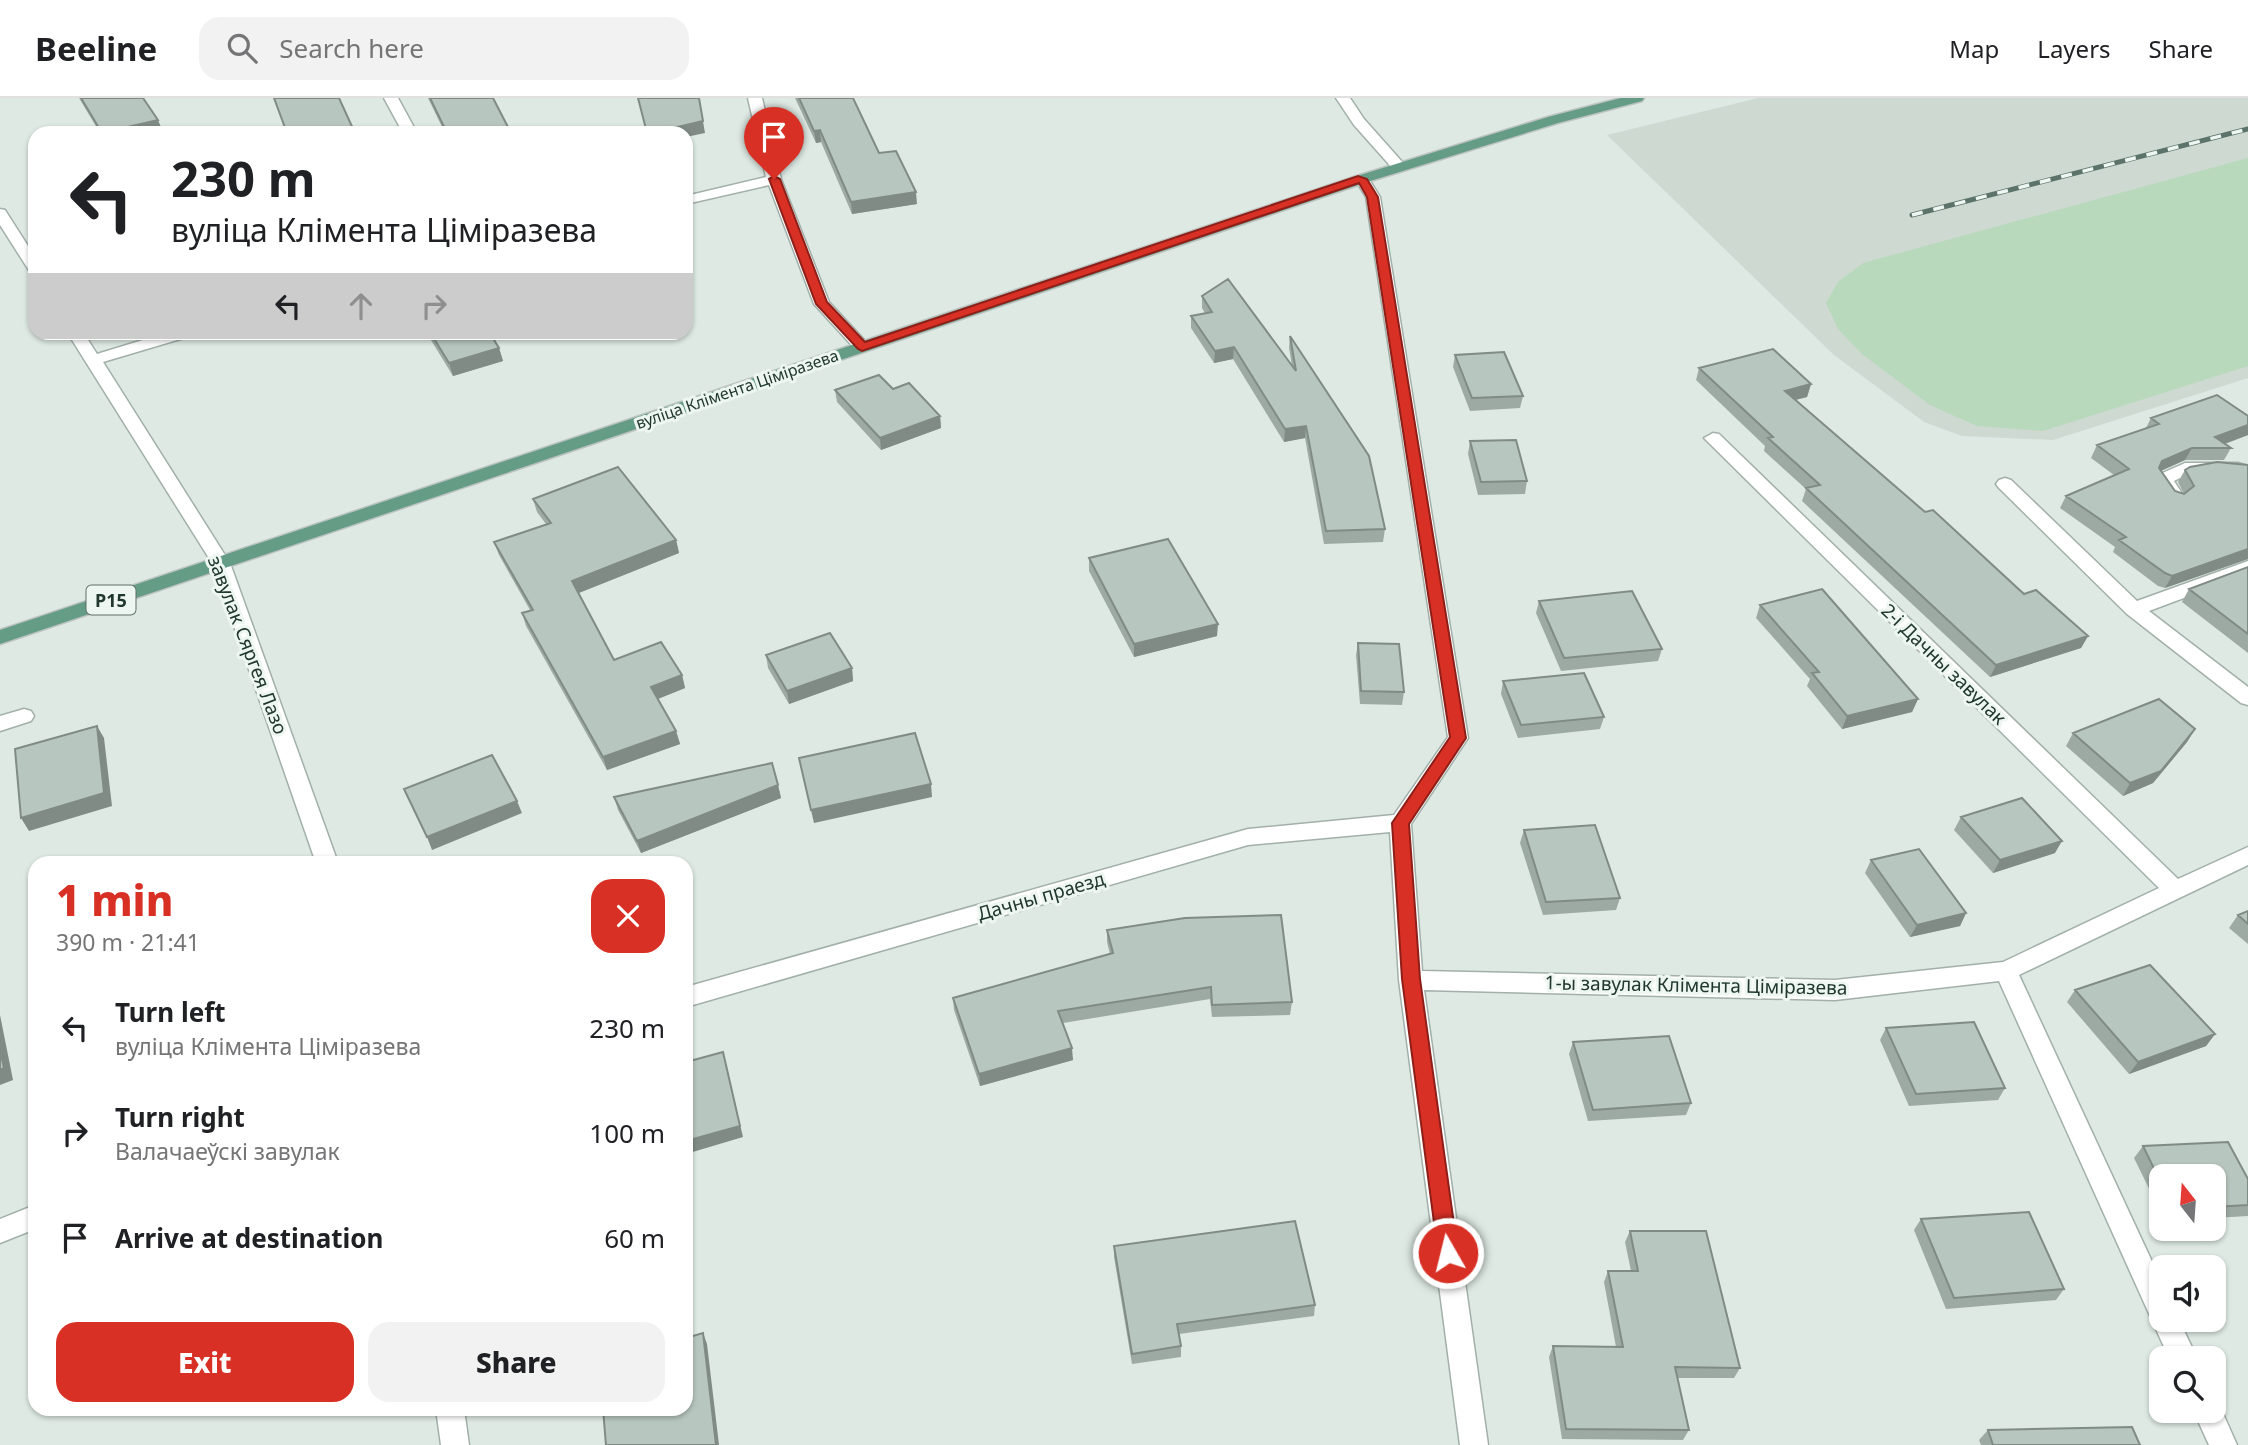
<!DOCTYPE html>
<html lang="en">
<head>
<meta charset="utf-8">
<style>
	:root { --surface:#fff; --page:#f2f2f2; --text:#202124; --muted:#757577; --line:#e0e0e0; --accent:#d93025 }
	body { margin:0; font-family:"Noto Sans",sans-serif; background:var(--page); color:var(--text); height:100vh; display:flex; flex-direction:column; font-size:26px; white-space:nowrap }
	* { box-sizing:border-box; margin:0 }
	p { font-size:23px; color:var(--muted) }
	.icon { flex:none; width:38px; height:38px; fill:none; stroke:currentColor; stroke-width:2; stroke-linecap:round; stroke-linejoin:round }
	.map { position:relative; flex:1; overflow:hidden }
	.side { position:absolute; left:28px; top:758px; width:665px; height:560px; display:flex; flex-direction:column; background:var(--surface); border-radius:21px; box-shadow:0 2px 5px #0004 }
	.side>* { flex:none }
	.guide { position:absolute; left:28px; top:28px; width:665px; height:214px; border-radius:21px; box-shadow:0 2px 5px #0004; background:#fff; color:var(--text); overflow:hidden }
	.needle { width:46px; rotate:343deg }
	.tools { position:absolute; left:2149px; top:1066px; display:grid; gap:14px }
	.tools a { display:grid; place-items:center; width:77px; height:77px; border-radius:14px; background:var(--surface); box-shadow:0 2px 5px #0004; font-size:35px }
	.pin { position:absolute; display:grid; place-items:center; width:60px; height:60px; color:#fff; margin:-72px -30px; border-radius:50% 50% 50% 0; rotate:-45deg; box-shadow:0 0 7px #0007 }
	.pin .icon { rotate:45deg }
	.me { position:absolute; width:77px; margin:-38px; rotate:352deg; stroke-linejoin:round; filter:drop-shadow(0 0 5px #0008) }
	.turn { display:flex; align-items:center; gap:24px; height:147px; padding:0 28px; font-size:32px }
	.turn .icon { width:91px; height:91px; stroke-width:2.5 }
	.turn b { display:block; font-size:49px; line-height:60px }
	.lanes { display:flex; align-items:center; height:66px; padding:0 28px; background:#0003; justify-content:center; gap:35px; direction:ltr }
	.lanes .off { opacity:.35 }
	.round { display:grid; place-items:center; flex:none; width:74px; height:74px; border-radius:21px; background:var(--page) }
	.headline { display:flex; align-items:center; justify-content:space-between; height:119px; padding:0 28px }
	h1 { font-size:42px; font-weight:800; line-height:52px; color:var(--accent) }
	.button { display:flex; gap:14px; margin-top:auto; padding:14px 28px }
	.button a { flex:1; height:80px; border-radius:21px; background:var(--accent); color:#fff; font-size:28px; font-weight:800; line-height:80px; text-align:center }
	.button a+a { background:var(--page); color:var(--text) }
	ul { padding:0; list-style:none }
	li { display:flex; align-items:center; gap:21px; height:105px; padding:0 28px }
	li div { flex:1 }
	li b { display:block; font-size:26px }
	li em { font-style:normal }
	header { display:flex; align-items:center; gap:42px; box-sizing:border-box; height:98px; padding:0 35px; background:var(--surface); border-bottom:2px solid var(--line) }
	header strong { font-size:33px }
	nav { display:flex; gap:38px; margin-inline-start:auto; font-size:24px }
	.search { width:490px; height:63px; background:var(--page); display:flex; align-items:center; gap:18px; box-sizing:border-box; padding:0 24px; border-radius:21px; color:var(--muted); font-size:26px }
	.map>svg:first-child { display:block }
	.built { fill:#cdd9d1 }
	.green { fill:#b8d9bc }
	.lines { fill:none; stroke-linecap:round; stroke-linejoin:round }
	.minor-casing { stroke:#a2b0a9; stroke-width:3 }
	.major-casing { stroke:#bcc3c0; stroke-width:3 }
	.minor { fill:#fff; fill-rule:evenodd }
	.major { fill:#659c86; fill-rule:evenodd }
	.rail-casing { stroke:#5b7369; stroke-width:5 }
	.rail { stroke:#eef6f1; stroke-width:3.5; stroke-dasharray:11; stroke-linecap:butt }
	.wall { fill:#9daaa3 }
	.shaded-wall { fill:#808b85 }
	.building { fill:#b7c6be; stroke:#808b85; stroke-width:2 }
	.route { fill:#d93025; stroke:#8d1f18; stroke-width:2 }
	.labels { text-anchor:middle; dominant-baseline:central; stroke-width:6; stroke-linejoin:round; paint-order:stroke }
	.far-street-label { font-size:16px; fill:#21382e; stroke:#eef6f1 }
	.shield { fill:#eef6f1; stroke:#5e7168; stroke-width:2 }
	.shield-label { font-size:18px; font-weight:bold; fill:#21382e }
	.street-label { font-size:19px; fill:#21382e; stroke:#eef6f1 }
</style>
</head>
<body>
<header>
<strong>Beeline</strong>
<div class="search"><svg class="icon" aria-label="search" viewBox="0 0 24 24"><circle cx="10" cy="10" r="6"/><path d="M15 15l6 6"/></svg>Search here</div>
<nav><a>Map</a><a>Layers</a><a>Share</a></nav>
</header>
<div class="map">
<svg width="2248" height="1347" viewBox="0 0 2248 1347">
	<rect width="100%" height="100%" fill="#dee9e3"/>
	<path class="built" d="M1758,0H2248V280L2053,342L1962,338L1924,324L1834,257L1607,37Z"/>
	<path class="green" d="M2248,60V268L2043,333L1977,328L1930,307L1862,256L1838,231L1826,205L1838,184L1863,165Z"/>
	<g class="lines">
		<g class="minor-casing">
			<path id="minor" d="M384,0H398L417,35H403Z
				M748,0H762L781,81L829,204L868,246L870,249L868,252H856L814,206L769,87L686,106V98L766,79Z
				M1336,0H1350L1364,21L1404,66L1406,69L1404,72H1394L1354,27Z
				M1362,77L1367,78L1380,99L1468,640L1411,726L1422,873L1835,882L2003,864L2159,790L1704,340L1713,335L1719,336L2178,781L2248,749V767L2019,877L2161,1183V1222H2179L2197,1260H2169L1999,883L1835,902L1424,892L1488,1347H1460L1399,882L1390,734L1248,747L686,909V889L1248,731L1394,717L1448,639L1366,99L1355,81Z
				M0,111L5,112L35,159V176L30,174L0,127Z
				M67,234H83L97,256L169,234H196L194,237L103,264L230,465L338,765H316L212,465Z
				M2185,365H2238L2248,368V379C2224,373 2196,371 2174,383L2185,400L2176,406L2170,404L2155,381L2158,377Z
				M2005,380L2011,382L2137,503L2248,463V476L2149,513L2248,589V607L2241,605L2127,516L1999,390L1996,386L1999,382Z
				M24,611L31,613L34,618L31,623L0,633V618Z
				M35,1107V1131L0,1145V1121Z
				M2214,1301L2217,1302L2237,1347H2209L2193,1312H2214Z
				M436,1311H464L469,1347H441Z"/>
		</g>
		<g class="major-casing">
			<path id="major" d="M1621,0H1644L1642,3L1558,25L1367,84L0,546V532L1357,78L1548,19Z"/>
		</g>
		<use href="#minor" class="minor"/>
		<use href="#major" class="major"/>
		<g class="rail-casing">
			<path id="rail" d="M1912,117L2248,31"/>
		</g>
		<use href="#rail" class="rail"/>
	</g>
	<path class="wall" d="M79,0H143L163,34L157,35H100Z
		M428,0H493L511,35H445Z
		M795,0H853L879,55L917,106L852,116L821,44L816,45Z
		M1202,198L1292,268L1289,250L1290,238L1385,431L1383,444L1324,446L1305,340L1284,344L1233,261L1214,265L1191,230V218L1205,215L1202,210Z
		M426,234H489L499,250L503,263L453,278Z
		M1455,257L1523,298L1520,310L1470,313L1453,269Z
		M1699,270L1811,286L1807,299L1796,302L1925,414L2024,496L2088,538L2081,550L1990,579L1802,403L1806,391L1764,353L1765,348L1696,282Z
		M893,291L940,318L941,330L881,352L837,304L835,292Z
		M2248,318V337L2225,346L2231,350L2224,362H2185L2161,373L2175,393L2184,396L2178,384L2185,372L2248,367V461L2165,490L2158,488L2113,454L2115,449L2060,410L2066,398L2114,377L2091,360L2097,347L2146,330L2151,320Z
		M1470,343L1527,383L1525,396L1478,397L1468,356Z
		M533,401L676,442L679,455L579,495L614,562L682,577L685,590L658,601L676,633L680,646L607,672L526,528L522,515L530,512L499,457L494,444L546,426L537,414Z
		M1089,460L1217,538L1134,559L1089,473Z
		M2248,469V555L2182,504L2189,491Z
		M1539,503L1662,551L1658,563L1561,573L1536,515Z
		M1760,507L1918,601L1912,614L1842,631L1807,588L1810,581L1756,520Z
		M1358,545L1404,594L1402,607L1360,606L1356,557Z
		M766,557L852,570L853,583L789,606L768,570Z
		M1503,583L1604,619L1600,631L1518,640L1501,596Z
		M2195,631L2187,644L2153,685L2123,698L2066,648L2073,635Z
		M778,687L781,700L641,755L618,712L614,699Z
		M1961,719L2055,755L1993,775L1954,732Z
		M1524,732L1620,800L1616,812L1543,817L1520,745Z
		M1871,762L1966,815L1960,828L1910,839L1865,775Z
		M2248,813V846L2229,830L2238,817Z
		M1107,832L1292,904L1290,917L1212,919L1210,901L1063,925L1073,962L980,988L954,912L953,900L1110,856L1107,844Z
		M2075,892L2215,936L2206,948L2129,976L2067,904Z
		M1886,930L2005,990L1998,1002L1909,1008L1880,942Z
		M1573,944L1691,1005L1686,1017L1588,1023L1569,956Z
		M2143,1048L2248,1081V1118L2214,1120V1078H2161V1115L2134,1060Z
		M1921,1121L2064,1191L2056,1202L1946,1211L1914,1132Z
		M1630,1133L1740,1270L1734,1280H1677L1689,1332L1683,1342L1562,1341L1549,1259L1553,1248L1616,1249L1604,1184L1608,1173H1631L1625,1144Z
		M1114,1148L1315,1207L1314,1218L1179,1236L1181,1248V1259L1132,1266L1114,1159Z
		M1988,1332L2140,1347H1981L1979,1342Z"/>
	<path class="shaded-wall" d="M699,0L705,35L686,39V35H652Z
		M158,22L163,34L157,35H102Z
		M820,32L821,44L816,45L814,33Z
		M916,94L917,106L852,116L851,104Z
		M1234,249L1233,261L1214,265L1215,253Z
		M499,250L503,263L453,278L449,265Z
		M1811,286L1807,299L1781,305L1785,293Z
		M940,318L941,330L881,352L880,340Z
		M2248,327V337L2213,350L2215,339Z
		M1306,328L1305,340L1284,344L1285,331Z
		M2192,350L2185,362L2156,375L2162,363Z
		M676,442L679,455L576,496L572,483Z
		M2248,451V461L2165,490L2172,478Z
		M1218,526L1217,538L1134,559V546Z
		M2088,538L2081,550L1990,579L1996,567Z
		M852,570L853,583L789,606L787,593Z
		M682,577L685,590L655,602L651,589Z
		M1918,601L1912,614L1842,631L1847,618Z
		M97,628L104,640L112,708L29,733L21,720Z
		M2195,631L2187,644L2153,685L2123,698L2130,685Z
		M676,633L680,646L607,672L603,659Z
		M931,686L932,699L814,725L811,712Z
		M778,687L781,700L641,755L637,743Z
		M517,703L522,715L432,752L427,739Z
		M2062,743L2055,755L1993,775L2000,762Z
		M1966,815L1960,828L1910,839L1917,827Z
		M0,917L13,982L0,987Z
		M2215,936L2206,948L2129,976L2138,964Z
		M1072,950L1073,962L980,988L979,976Z
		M723,954L743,1039L686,1056V1043Z
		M703,1235L707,1246L719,1347H716Z
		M105,1311H121L110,1316Z"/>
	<path class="building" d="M81,0H143L158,22L102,35Z
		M274,0H339L355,35H287Z
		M430,0H493L511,35H447Z
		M638,0H699L703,23L652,35H647Z
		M799,0H853L879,55L896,53L916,94L851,104L820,32L814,33Z
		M1228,181L1296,273L1290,238L1369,358L1385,431L1326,433L1306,328L1285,331L1234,249L1215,253L1191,218L1212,214L1202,198Z
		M430,234H489L499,250L449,265Z
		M1773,251L1811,286L1785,293L1925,414L1933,412L2024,496L2036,492L2088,538L1996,567L1806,390L1820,387L1768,340L1773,339L1699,270Z
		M1504,254L1523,298L1472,300L1455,257Z
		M879,277L893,291L909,285L940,318L880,340L835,292Z
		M2217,297L2248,318V327L2215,339L2231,350H2192L2162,363L2159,370L2175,393L2184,396L2194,388L2185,372L2190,369L2217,364L2248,367V451L2172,478L2165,475L2119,442L2126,439L2066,398L2129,371L2097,347L2159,326L2151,320Z
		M1516,342L1527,383L1481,384L1470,343Z
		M618,369L676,442L572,483L614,562L661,544L682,577L651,589L676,633L603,659L522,515L533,512L494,444L551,425L533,401Z
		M1168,441L1218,526L1134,546L1089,460Z
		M2248,469V536L2189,491Z
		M1822,491L1918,601L1847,618L1812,575L1819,574L1760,507Z
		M1632,493L1662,551L1564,560L1539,503Z
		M830,535L852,570L787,593L766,557Z
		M1358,545L1399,546L1404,594L1361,593Z
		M1584,575L1604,619L1521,627L1503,583Z
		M2159,601L2195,631L2161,673L2130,685L2073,635Z
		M97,628L104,695L21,720L15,651Z
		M915,635L931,686L811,712L799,660Z
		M492,657L517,703L427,739L404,691Z
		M772,665L778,687L637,743L614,699Z
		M2022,700L2062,743L2000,762L1961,719Z
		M1595,727L1620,800L1546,804L1524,732Z
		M1919,751L1966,815L1917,827L1871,762Z
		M2248,813V826L2238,817Z
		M1281,817L1292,904L1212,907L1211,889L1058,913L1072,950L979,976L953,900L1113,855L1107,832L1185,820Z
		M2150,867L2215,936L2138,964L2075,892Z
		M1974,924L2005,990L1916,996L1886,930Z
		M1669,938L1691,1005L1593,1012L1573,944Z
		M0,952L4,970L0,972Z
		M723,954L740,1028L686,1043V964Z
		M2228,1044L2248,1081V1107L2214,1109V1078H2161V1085L2143,1048Z
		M2029,1114L2064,1191L1954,1200L1921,1121Z
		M1295,1123L1315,1207L1177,1226L1181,1248L1132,1256L1114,1148Z
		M1630,1133H1706L1740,1270L1675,1269L1689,1332L1566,1331L1553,1248L1623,1249L1608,1173H1638Z
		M703,1235L716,1347H606L603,1311H686V1240Z
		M2132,1329L2140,1347H1993L1988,1332Z"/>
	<path class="route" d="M774,78L780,81L827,204L865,244L1358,78L1367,81L1378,99L1466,640L1409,726L1420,881L1458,1155L1455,1162L1448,1164L1441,1162L1438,1155L1402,881L1392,725L1450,639L1367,99L1359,85L862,253L858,251L816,206L769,81Z"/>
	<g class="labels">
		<g class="far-street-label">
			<text transform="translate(737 291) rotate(-19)">вуліца Клімента Ціміразева</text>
		</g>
		<rect class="shield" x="86.5" y="487.5" width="49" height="29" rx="5"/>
		<g class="shield-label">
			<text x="111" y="502">Р15</text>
		</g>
		<g class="street-label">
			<text transform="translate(248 547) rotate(69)">завулак Сяргея Лазо</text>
			<text transform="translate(1944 566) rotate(44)">2-і Дачны завулак</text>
			<text transform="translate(1041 798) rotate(-16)">Дачны праезд</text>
			<text transform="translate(1696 887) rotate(1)">1-ы завулак Клімента Ціміразева</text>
		</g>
	</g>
</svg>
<div class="tools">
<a><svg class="needle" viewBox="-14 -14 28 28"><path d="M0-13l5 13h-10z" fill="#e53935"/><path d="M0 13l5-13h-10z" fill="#757577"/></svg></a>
<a><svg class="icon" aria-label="sound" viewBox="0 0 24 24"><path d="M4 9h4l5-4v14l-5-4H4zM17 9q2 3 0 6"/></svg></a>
<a><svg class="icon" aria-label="search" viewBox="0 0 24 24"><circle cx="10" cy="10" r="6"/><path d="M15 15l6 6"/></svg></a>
</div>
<div class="pin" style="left:774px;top:81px;background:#d93025"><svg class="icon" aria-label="arrive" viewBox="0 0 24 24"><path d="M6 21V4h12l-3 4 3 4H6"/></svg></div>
<svg class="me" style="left:1448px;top:1155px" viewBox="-20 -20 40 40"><circle r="17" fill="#d93025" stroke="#fff" stroke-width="3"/><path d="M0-11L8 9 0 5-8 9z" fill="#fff"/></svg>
<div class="guide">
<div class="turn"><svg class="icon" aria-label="left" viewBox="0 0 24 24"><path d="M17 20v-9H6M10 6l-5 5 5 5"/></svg><div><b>230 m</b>вуліца Клімента Ціміразева</div></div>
<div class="lanes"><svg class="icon" aria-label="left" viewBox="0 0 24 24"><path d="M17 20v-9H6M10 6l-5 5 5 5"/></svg><svg class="icon off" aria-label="ahead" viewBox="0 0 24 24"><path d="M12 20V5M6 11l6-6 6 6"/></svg><svg class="icon off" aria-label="right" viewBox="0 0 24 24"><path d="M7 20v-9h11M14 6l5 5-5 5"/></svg></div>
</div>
<section class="side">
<div class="headline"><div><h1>1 min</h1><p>390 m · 21:41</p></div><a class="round" style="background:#d93025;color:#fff"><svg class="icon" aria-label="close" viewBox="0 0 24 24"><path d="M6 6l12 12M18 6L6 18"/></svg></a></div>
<ul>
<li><svg class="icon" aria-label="left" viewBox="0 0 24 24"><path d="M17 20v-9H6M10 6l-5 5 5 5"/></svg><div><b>Turn left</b><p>вуліца Клімента Ціміразева</p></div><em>230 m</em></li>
<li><svg class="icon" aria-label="right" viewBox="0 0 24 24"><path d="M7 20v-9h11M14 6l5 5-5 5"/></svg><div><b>Turn right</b><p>Валачаеўскі завулак</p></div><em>100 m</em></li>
<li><svg class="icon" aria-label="arrive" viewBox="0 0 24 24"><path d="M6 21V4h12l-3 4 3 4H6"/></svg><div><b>Arrive at destination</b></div><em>60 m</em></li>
</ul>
<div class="button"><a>Exit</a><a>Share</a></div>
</section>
</div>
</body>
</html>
